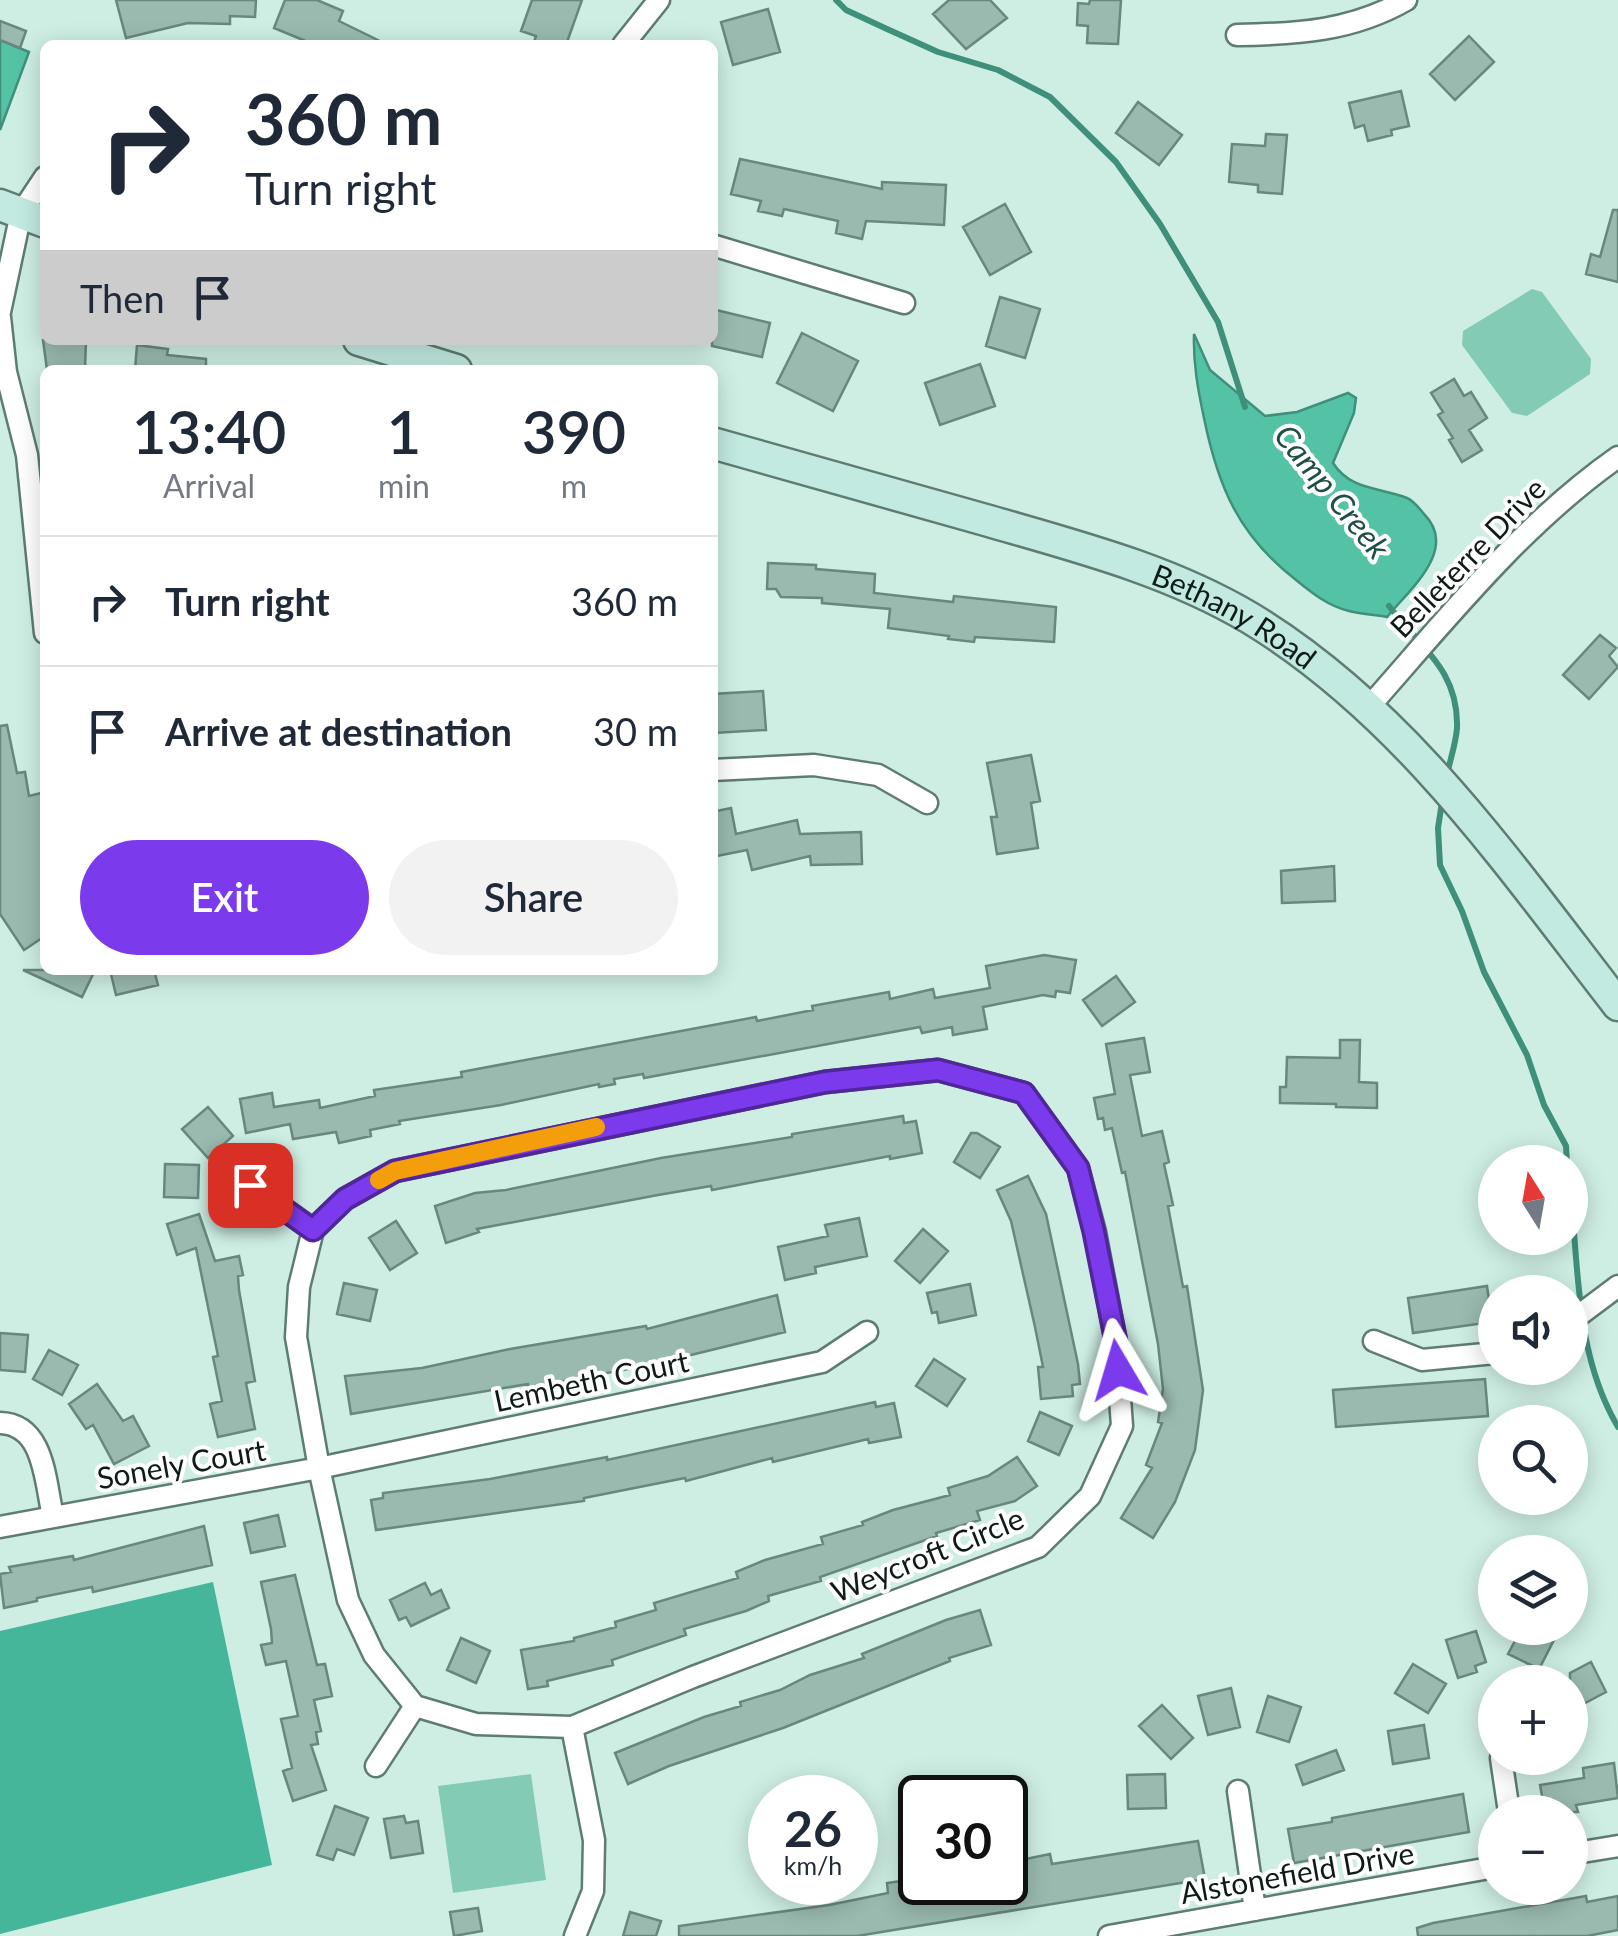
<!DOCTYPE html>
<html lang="en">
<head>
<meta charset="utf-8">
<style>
	:root { --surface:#fff; --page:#f2f2f3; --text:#1f2937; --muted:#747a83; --line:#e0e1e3; --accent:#7c3aed }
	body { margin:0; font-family:Lato,sans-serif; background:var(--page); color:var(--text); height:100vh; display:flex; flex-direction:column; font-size:38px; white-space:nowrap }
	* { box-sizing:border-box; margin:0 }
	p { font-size:32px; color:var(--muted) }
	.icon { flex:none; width:55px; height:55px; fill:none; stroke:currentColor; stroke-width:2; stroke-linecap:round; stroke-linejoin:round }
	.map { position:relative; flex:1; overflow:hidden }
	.panel { position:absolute; left:40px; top:365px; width:678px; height:610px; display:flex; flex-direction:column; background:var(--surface); border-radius:15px; box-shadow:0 5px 25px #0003 }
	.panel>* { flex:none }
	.top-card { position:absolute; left:40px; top:40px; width:678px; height:305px; border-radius:15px; box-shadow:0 5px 25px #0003; background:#fff; color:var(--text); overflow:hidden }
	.needle { width:65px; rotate:349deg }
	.fabs { position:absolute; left:1478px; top:1145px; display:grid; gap:20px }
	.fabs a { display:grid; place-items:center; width:110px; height:110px; border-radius:50%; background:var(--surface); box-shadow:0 5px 25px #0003; font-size:50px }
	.speed { position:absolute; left:748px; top:1775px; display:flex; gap:20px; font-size:50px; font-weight:700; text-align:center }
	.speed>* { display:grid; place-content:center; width:130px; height:130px; border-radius:50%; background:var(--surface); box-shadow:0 5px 25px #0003; line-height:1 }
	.speed small { font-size:25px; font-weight:400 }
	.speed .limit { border:5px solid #111; border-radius:15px; background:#fff; color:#111 }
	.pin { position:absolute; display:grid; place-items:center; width:85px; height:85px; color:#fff; margin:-42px; border-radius:20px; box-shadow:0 5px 15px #0006 }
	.me { position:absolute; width:110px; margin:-55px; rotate:353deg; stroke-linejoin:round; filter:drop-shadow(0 0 8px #0008) }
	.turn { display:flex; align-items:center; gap:35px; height:210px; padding:0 40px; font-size:45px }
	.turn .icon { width:130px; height:130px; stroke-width:2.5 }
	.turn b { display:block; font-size:70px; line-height:85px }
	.then { display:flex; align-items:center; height:95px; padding:0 40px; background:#0003; gap:20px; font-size:38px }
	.eta { display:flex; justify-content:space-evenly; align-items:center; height:170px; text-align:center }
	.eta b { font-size:60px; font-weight:600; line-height:70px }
	.button { display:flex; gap:20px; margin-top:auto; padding:20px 40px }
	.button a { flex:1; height:115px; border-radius:60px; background:var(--accent); color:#fff; font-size:40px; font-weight:600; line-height:115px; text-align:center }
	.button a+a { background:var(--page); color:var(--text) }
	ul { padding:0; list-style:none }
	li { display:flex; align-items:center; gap:30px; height:130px; padding:0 40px; border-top:2px solid var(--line) }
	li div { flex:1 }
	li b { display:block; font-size:38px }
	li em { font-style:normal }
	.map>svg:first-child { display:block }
	.green { fill:#83cbb5 }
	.forest { fill:#46b69a }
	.water { fill:#53c2a5; stroke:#3f907b; stroke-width:2.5 }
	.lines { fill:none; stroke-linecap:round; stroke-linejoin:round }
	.stream { stroke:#3f907b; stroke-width:6 }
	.building { fill:#9abab0; stroke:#68877d; stroke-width:2.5 }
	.street-casing { stroke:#5e7c73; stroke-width:25 }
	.secondary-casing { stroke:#5e7c73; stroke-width:35 }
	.street { stroke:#fff; stroke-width:20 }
	.secondary { stroke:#c2eae1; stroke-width:30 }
	.route-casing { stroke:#51269a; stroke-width:25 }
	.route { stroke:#7c3aed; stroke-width:18 }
	.slow { stroke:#f59e0b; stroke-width:18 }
	.labels { text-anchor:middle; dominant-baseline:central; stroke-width:8; stroke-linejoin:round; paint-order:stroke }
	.street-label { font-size:30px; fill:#0f1b18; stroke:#fff }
	.water-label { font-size:32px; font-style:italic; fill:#204f43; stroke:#fff }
</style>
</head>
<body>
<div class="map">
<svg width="1618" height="1936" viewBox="0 0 1618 1936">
	<rect width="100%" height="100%" fill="#ceeee4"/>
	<path class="green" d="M1532,289L1542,292L1591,359L1590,374L1527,416L1512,413L1462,345L1463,331Z
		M531,1774L546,1880L453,1893L438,1786Z"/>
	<path class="forest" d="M213,1582L272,1865L0,1934V1631Z"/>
	<path class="water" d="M0,40L29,52L0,130Z
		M1194,334L1210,370L1265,416L1297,412L1348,393L1356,398L1354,413L1333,463C1351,491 1380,487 1407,498C1414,501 1419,508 1424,514C1459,549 1410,589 1387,617C1375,615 1361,614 1349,611C1328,606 1312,593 1296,580C1239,536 1218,487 1204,418C1198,390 1193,363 1194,334Z"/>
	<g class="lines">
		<path class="stream" d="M836,0L846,10L887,29L938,52L998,70L1050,97L1116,162L1160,224L1218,322L1245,407
			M1389,606C1420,647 1459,670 1457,728C1456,743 1450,760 1447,775
			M1442,802L1438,828L1440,865L1462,911L1484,972L1527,1055L1544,1105L1566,1146L1567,1162
			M1570,1187C1579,1269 1575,1354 1618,1427"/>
	</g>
	<path class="building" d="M116,0H256L255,17L230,16V24L188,23L126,38Z
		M285,0H317L343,11L339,21L388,45H315L274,28Z
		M532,0H582L566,45H533L536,36L521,31Z
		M949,0H990L1007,18L966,49L933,14Z
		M1090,0H1121L1118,44L1087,43L1088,26L1077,25L1078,3L1089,4Z
		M768,9L780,52L733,65L721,22Z
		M0,21L26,31L20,48L0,40Z
		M1469,36L1494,62L1455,100L1430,74Z
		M1401,91L1409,126L1391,130L1392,135L1368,141L1364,125L1355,128L1349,103Z
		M1138,102L1182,135L1159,165L1116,133Z
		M1266,134L1287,135L1282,194L1258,192V185L1229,182L1232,144L1265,146Z
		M740,159L882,189V182L946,185L944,225L866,221L862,239L836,233L838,221L784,209L782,216L758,211L761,201L731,194Z
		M1005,204L1031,252L990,275L963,227Z
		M1613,210H1618V282L1586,274L1591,254L1600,257Z
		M1000,297L1040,309L1025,358L986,346Z
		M712,309L770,323L762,357L712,346Z
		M802,333L858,361L833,411L777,383Z
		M43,340H86L85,370H47Z
		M137,345L168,349L167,355L206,359V370H135Z
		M980,364L995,406L940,425L925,383Z
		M1454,379L1464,396L1471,392L1487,418L1469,430L1482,450L1462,462L1449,440L1453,438L1438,415L1443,412L1431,393Z
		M768,563L816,565V569L875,574L874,593L953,602L954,596L1056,607L1054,642L975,637L974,642L948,639L949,636L888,628L890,609L822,603V598L781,597L776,589H767Z
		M1600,635L1616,648L1609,656L1618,667L1589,699L1563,675Z
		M763,691L766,730L714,733L712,694Z
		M7,725L17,773L25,772L29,796L41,793L45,813V936L24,950L0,914V726Z
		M1031,755L1040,801L1031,803L1038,848L997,854L991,817H997L987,763Z
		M731,808L736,834L797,820L800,834L861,832L862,864L811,865L810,856L752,870L747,850L712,857V812Z
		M1334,866L1335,901L1282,903L1281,871Z
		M1044,955L1076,960L1070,993L1056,991L1055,997L1043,995L983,1007L987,1029L953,1035L952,1027L922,1033L920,1027L644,1078L643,1074L614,1079L615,1084L599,1087V1084L501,1105L399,1121L400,1124L370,1130L371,1136L339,1143L336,1132L293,1139L290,1124L246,1133L240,1099L272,1093L274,1107L319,1100L320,1108L375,1096L374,1090L462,1077L461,1072L756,1017L757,1021L813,1010L812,1006L889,992L890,999L933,989L935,998L990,988L986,966Z
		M23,970H95L82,997Z
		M110,970H154L158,985L116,995Z
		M1116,976L1135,1002L1102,1026L1083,1000Z
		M1144,1038L1150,1072L1130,1075L1142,1136L1162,1131L1169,1162L1164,1164L1173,1205L1168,1206L1183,1287L1187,1286L1203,1390L1195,1450L1175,1502L1153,1538L1121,1518L1152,1468L1146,1465L1162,1423L1158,1422L1163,1389L1158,1344L1125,1172L1122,1173L1112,1128L1105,1130L1103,1118L1098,1119L1094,1098L1115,1094L1106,1044Z
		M1340,1040H1360L1359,1082L1377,1083V1108L1336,1107V1104L1280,1103V1087H1286L1287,1057L1340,1058Z
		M208,1107L233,1136L208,1158L182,1129Z
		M903,1116L904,1123L916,1121L922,1153L890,1159V1156L712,1190L711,1186L658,1195L477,1229L479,1232L446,1243L435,1206L475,1193L506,1190L661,1158L792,1137V1134Z
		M971,1133H977L1000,1147L980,1178L954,1162Z
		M165,1164L199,1165L198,1198L164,1197Z
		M1028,1176L1046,1214L1078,1364L1080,1384L1072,1385L1073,1396L1041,1399L1038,1367H1043L1035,1327L1011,1221L997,1190Z
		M199,1214L215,1261L239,1256L243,1275L238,1276L239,1290L255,1381L246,1383L255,1429L218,1437L210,1404L222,1401L213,1357L218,1356L196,1248L177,1255L167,1224Z
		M859,1218L867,1256L815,1267L816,1273L785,1280L778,1247L828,1236L825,1225Z
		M396,1221L417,1253L390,1270L369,1238Z
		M923,1229L948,1251L920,1283L895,1261Z
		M344,1283L377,1290L370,1321L337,1314Z
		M970,1284L976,1315L939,1323L937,1312L932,1313L927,1293Z
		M1487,1286L1492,1322L1413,1333L1408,1298Z
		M777,1295L785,1332L654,1364L528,1388V1384L351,1414L345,1376L422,1368L510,1349L646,1326L647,1329Z
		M0,1333L28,1335L25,1372L0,1370Z
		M49,1350L78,1365L62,1395L33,1379Z
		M934,1359L965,1379L947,1406L916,1386Z
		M1485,1379L1488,1416L1336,1427L1333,1390Z
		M97,1384L123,1421L133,1416L149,1446L114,1464L93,1425L86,1429L69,1404Z
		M875,1402L876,1407L894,1403L901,1437L869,1443L868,1439L773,1462L772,1458L686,1481L685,1478L584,1498V1501L376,1530L371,1500L383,1498V1493L490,1479L607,1457V1460Z
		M1040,1412L1072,1426L1059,1455L1028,1441Z
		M1017,1457L1037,1486L1015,1501L977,1511L980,1520L936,1533L937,1536L820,1577L821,1581L768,1596L769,1601L746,1611L684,1629L686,1635L612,1660L613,1665L547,1681L548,1686L528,1689L521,1650L574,1641V1638L616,1627L615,1622L656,1610L654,1603L738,1578L736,1572L765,1560L823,1544L821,1537L863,1525L862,1522L893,1510L950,1495L948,1488L988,1476Z
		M278,1515L285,1546L251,1553L244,1523Z
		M204,1526L212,1565L93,1592L92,1587L37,1598V1601L4,1608L0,1574L11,1572L9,1567L73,1556L74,1560Z
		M295,1575L317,1665L325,1664L332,1696L314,1700L321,1731L316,1732L318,1744L311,1745L326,1790L293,1801L283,1771L292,1768L281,1719L298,1716L286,1661L266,1665L261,1645L272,1643L271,1629L261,1582Z
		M425,1583L431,1595L441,1590L449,1608L411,1626L406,1617L399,1620L390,1600Z
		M980,1610L991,1645L949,1658L950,1661L783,1728L669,1766L628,1784L615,1753L704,1717L741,1706L740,1702L780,1690L810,1675L864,1658L862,1654L946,1620Z
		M1522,1628H1539L1556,1636L1539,1669L1508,1654Z
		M1476,1631L1486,1662L1475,1666L1477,1672L1458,1678L1446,1640Z
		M461,1638L490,1651L476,1683L447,1670Z
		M1591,1662L1606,1692L1570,1711V1673Z
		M1413,1664L1446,1684L1428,1713L1395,1693Z
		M1231,1688L1240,1727L1208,1735L1198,1696Z
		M1268,1696L1301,1707L1289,1742L1257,1732Z
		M1162,1705L1193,1738L1171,1759L1139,1726Z
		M1424,1725L1429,1758L1393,1764L1388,1731Z
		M1336,1750L1344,1770L1303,1785L1296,1765Z
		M1614,1763L1618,1798L1576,1805L1578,1812H1545L1540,1785L1584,1778L1583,1768Z
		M1165,1774L1166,1808L1128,1809L1127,1775Z
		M1463,1794L1469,1832L1294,1863L1288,1829L1332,1822V1818Z
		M335,1806L368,1818L354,1855L337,1849L333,1860L317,1855Z
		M404,1816L406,1823L418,1821L423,1853L391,1858L384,1819Z
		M1198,1841L1205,1879L857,1936H679V1926L829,1905L888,1893L887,1883L908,1880L910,1890L944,1882H1005V1872L1023,1869L1021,1860L1050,1854L1052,1864Z
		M1586,1896L1587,1902L1618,1896V1930L1587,1936H1418L1417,1928L1433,1923Z
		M478,1908L482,1931L454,1936L450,1912Z
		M630,1912L661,1921L656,1936H623Z"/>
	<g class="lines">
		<g class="street-casing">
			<path id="street" d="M1237,35C1298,34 1352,31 1406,0
				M623,45L659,0
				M712,245L904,303
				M0,312L21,213L45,177
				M0,317L6,372L27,455L45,633
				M1368,708C1446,620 1521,525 1618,457
				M712,770L814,765L878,775L927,803
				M938,1070L1024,1093L1078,1168L1095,1232L1116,1342L1122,1426L1090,1496L1038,1547L693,1677L572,1727L476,1724L415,1706L374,1655L348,1600L319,1468L296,1337L299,1287L313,1230L345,1199L395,1171L825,1082Z
				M250,1185L313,1230
				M1570,1322L1618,1286
				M1374,1341L1422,1360L1495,1353
				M0,1423C45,1424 45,1483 53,1516
				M0,1527L319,1468L822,1362L867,1332
				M572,1727L594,1840L593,1891L575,1936
				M1501,1758L1509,1812
				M376,1766L415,1706
				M1238,1791L1255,1910
				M1570,1854L1618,1846
				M1109,1936L1495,1867"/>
		</g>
		<g class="secondary-casing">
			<g id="secondary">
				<path d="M0,205L45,222"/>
				<path d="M359,340L456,370"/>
				<path id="s1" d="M712,443C805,469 897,495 989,521C1079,547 1169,570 1250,618C1405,712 1509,865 1618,1005"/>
			</g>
		</g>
		<use href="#street" class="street"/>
		<use href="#secondary" class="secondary"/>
	</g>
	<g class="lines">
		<g class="route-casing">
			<path id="route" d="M250,1185L313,1230L345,1199L395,1171L825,1082L938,1070L1024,1093L1078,1168L1094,1232L1116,1342L1118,1370"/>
		</g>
		<use href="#route" class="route"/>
		<path class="slow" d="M379,1180L395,1171L596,1127"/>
	</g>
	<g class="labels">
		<g class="street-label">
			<text transform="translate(1467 557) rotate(-46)">Belleterre Drive</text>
			<text stroke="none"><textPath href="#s1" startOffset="552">Bethany Road</textPath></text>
			<text transform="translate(591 1380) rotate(-12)">Lembeth Court</text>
			<text transform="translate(181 1463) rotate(-10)">Sonely Court</text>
			<text transform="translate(927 1554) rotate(-22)">Weycroft Circle</text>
			<text transform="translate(1297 1872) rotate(-10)">Alstonefield Drive</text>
		</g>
		<g class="water-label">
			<text transform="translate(1333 491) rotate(51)">Camp Creek</text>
		</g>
	</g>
</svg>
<div class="fabs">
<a><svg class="needle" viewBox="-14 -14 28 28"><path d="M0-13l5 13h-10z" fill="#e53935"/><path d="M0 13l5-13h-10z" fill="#747a83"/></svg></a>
<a><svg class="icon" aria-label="sound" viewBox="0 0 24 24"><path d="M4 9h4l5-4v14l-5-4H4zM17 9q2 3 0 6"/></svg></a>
<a><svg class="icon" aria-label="search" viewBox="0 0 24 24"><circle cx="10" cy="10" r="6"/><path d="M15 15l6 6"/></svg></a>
<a><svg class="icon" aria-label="layers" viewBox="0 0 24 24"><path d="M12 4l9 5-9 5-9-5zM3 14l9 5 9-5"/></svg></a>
<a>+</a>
<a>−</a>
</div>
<div class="speed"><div>26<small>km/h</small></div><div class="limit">30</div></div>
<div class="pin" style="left:250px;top:1185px;background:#d93025"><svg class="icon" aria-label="arrive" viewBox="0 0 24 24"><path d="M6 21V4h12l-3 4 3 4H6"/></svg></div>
<svg class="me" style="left:1118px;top:1370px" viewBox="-20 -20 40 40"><path d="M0-17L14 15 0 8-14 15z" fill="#7c3aed" stroke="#fff" stroke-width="4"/></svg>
<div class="top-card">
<div class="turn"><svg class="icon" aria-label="right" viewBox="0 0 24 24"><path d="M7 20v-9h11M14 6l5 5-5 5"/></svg><div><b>360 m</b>Turn right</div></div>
<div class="then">Then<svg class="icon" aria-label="arrive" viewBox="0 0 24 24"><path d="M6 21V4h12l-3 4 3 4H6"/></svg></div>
</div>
<section class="panel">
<div class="eta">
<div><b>13:40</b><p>Arrival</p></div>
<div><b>1</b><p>min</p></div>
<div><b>390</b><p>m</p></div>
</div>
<ul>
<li><svg class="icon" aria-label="right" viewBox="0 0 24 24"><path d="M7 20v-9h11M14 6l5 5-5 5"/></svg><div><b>Turn right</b></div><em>360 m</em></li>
<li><svg class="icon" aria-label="arrive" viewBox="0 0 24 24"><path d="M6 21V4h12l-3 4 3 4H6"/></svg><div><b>Arrive at destination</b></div><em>30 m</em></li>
</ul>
<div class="button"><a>Exit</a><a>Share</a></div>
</section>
</div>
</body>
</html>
